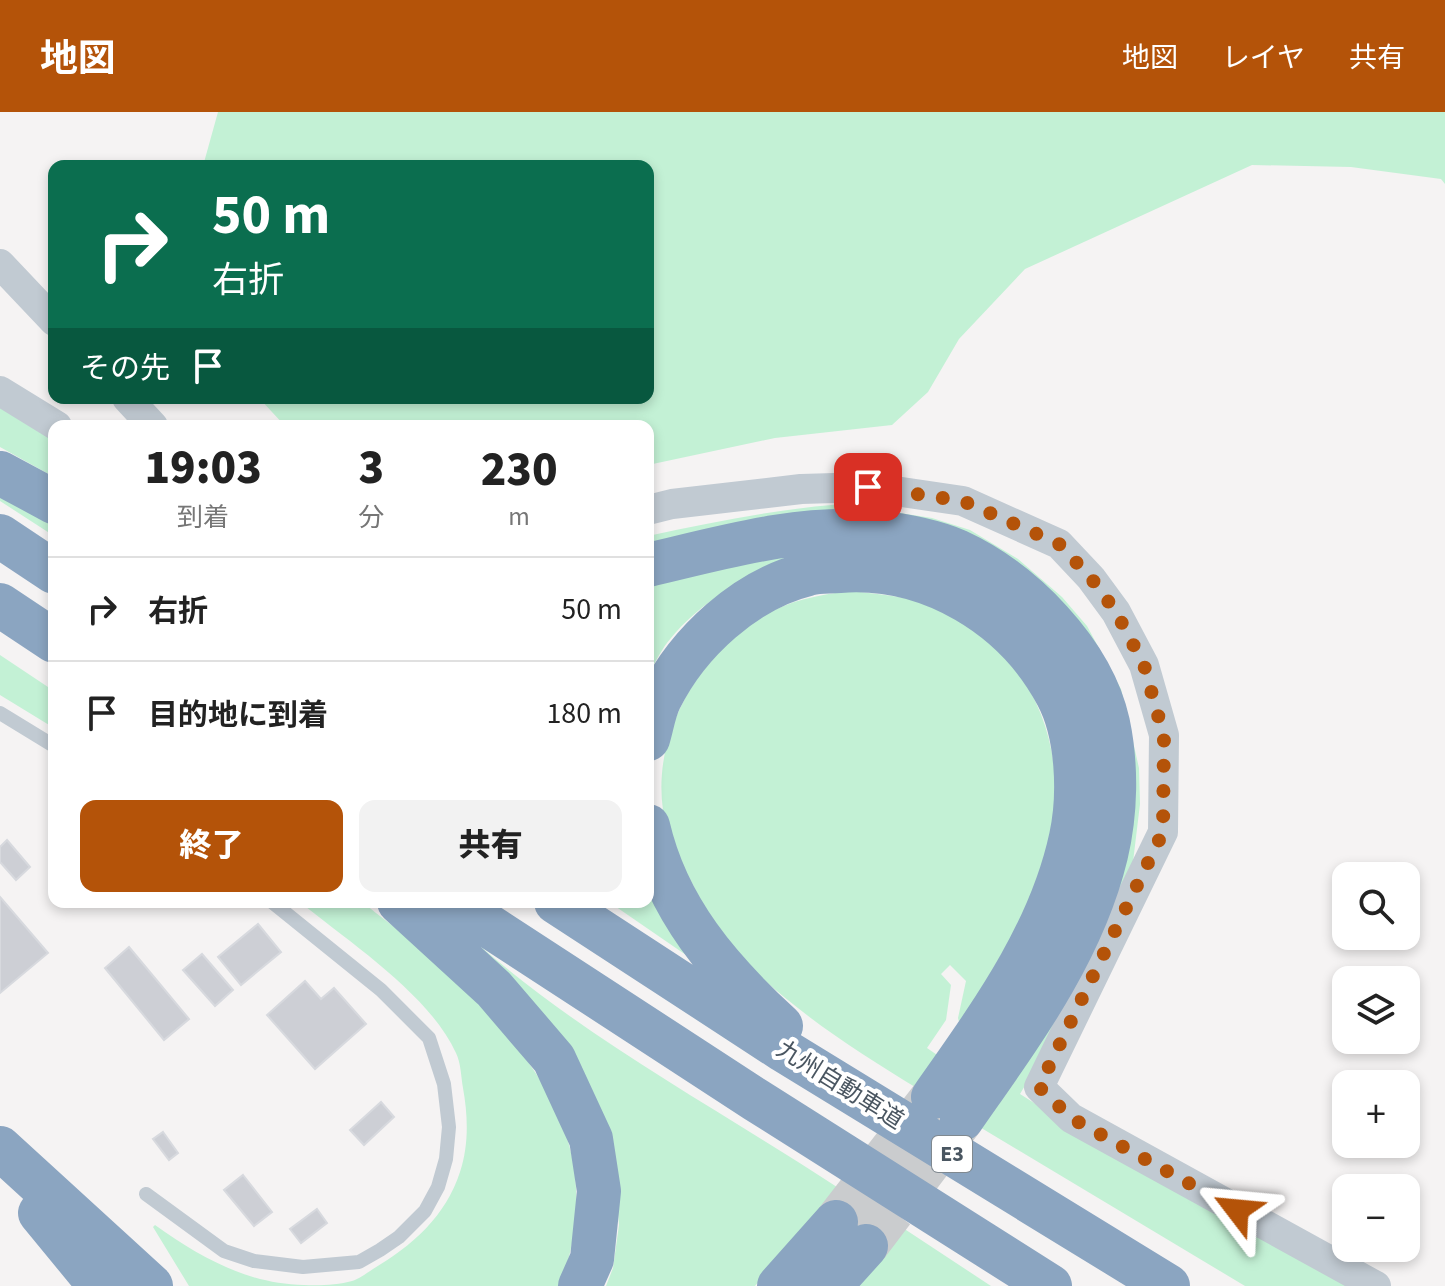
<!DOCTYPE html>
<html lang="ja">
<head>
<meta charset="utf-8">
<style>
	:root { --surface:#fff; --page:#f2f2f2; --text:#222; --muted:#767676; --line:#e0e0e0; --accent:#b45309 }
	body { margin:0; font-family:"Source Sans 3","Noto Sans JP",sans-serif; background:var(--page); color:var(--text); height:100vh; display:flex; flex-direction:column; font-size:30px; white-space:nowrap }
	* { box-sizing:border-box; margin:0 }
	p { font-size:26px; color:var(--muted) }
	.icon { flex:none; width:44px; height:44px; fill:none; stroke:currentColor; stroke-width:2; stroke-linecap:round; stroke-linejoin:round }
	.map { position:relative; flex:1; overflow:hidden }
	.side { position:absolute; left:48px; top:308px; width:606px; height:488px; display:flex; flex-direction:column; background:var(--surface); border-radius:16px; box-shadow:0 4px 12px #0003 }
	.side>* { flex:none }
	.top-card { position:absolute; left:48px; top:48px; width:606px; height:244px; border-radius:16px; box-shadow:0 4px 12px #0003; background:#0b6e4f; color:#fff; overflow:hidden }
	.fabs { position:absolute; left:1332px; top:750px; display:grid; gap:16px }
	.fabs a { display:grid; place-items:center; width:88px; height:88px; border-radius:16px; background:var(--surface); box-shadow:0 4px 12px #0003; font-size:40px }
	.pin { position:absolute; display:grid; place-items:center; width:68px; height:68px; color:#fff; margin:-34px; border-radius:16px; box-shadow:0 4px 12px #0006 }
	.me { position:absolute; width:88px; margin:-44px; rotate:299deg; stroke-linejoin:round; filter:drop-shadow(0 0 6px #0008) }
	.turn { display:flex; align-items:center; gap:28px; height:168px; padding:0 32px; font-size:36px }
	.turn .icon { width:104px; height:104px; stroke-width:2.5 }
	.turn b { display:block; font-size:56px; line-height:68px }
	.then { display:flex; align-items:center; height:76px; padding:0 32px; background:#0003; gap:16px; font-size:30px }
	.eta { display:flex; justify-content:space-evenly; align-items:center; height:136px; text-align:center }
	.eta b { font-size:48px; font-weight:800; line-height:56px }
	.action { display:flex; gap:16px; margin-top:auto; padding:16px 32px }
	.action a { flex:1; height:92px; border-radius:16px; background:var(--accent); color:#fff; font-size:32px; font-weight:800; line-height:92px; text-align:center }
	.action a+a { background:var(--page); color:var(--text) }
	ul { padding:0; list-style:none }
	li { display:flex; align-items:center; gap:24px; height:104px; padding:0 32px; border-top:2px solid var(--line) }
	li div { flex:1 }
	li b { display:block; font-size:30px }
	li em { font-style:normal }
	header { display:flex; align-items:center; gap:48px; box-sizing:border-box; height:112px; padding:0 40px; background:var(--accent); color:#fff }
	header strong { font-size:38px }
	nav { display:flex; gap:44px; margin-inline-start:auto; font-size:28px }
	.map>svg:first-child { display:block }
	.green { fill:#c3f1d5 }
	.building { fill:#cdcfd5; stroke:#d7d9de; stroke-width:2 }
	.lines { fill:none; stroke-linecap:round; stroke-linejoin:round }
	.motorway-tunnel { stroke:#caccce; stroke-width:44; stroke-dasharray:44 22; stroke-linecap:butt }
	.service { stroke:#c1cad2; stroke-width:14 }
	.minor { stroke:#c1cad2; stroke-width:30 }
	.motorway { stroke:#8ba5c1; stroke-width:44 }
	.route { stroke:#b45309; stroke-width:14; stroke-dasharray:0 25.2 }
	.labels { text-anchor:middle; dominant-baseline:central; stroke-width:8; stroke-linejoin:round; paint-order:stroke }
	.shield { fill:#fff; stroke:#808990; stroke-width:2 }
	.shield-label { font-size:22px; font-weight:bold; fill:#4a5661 }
	.street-label { font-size:24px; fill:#4a5661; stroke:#fff }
</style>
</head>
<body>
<header>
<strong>地図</strong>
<nav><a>地図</a><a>レイヤ</a><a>共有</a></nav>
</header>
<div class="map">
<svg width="1445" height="1174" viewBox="0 0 1445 1174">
	<rect width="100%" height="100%" fill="#f5f3f3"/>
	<path class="green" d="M218,0H1445V72L1441,67L1351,55L1252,53L1025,157L959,227L928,280L892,313L775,326L648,353V314H285L259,286H648V54H203Z
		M0,288L54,322V365L0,335Z
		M0,384L54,414V424L0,389Z
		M843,392L932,406L970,418L1018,447L1062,485L1087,514L1121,577L1139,656L1140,692L1133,750L1074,891L1020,982L1069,1013L1385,1174H1245L978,1014L1113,769L1000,447L648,438V424C713,410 777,397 843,392Z
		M796,441L798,445C751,462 704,486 671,526C662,536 655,551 648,563V473Z
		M850,479C877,482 908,484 933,494C1050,542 1081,671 1036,782C1030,796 1020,810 1012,824C995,854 977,884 960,914L958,906L966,869L950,853L941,862L951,873L946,908L927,936L943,947L920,978C859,941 800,903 749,854C739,844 726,835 718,824C708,810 702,791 694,775C686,758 673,740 668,721C643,637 692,548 763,504C790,488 819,483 850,479Z
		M0,543L54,579V616L0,583Z
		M648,781L686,843L609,790H648Z
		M300,790C313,790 351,787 361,790C366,792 372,798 376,801C397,817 418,833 437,852C536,943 611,1034 560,1174H189L153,1115L155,1113C200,1145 247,1172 304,1173C318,1174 338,1173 352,1169C359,1167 367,1161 373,1157C412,1134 446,1104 460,1060C469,1033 468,1004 463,976C461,965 461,951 456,941C429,882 350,831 300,790Z
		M480,834C589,929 720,998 840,1077L755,1174H606L613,1156L619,1113L612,1023Z
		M903,1116L991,1174H856Z"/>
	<path class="building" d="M7,728L30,755L16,768L0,750V735Z
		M0,785L48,841L0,881Z
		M258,812L281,840L241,873L218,845Z
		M129,835L189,907L164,928L105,856Z
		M202,842L233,878L215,894L183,858Z
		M305,869L321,887L334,876L366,912L315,957L267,903Z
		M381,990L394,1005L364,1033L350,1018Z
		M163,1020L178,1041L169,1048L153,1027Z
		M243,1063L272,1100L254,1114L224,1078Z
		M317,1097L327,1111L301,1131L290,1117Z"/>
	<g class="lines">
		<path class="motorway-tunnel" d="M836,1110L932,986
			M866,1134L962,1007"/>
		<path class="service" d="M0,601L54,634
			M146,1082L224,1139L254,1149L303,1155L359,1150L380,1138L399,1125L425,1099L438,1075L446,1047L449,1015L444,972L429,926L381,878L272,790"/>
		<path class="minor" d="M0,152L54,209
			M0,279L57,314
			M127,286L153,314
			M648,398L672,392L801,377L868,375L963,389L1059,432L1091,466L1116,500L1144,553L1164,623L1163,720L1039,975L1071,1006L1376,1174"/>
		<path class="motorway" d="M0,361L54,390
			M0,424L54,460
			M648,453C721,436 799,413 875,420C902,423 931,428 957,439C1022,469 1092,539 1108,611C1117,654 1116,701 1106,743C1082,842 1019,925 962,1007
			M0,493L54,529
			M648,627C652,614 654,599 660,587C688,530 746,477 808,462C818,459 829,460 839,459C929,452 1015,504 1057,583C1078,622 1080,683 1071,725C1050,823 989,905 933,985
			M648,714C667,797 720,858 781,914
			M399,790L494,877L554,947L591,1027L599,1079L592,1147L580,1174
			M452,790L756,988L1050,1174
			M556,790L783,938L1168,1174
			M0,1036L151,1174
			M40,1101L100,1174
			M779,1174L836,1110
			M830,1174L866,1134"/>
	</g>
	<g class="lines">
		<path class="route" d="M868,375L963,389L1059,432L1091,466L1116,500L1144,553L1157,600L1164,623L1163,720L1039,975L1071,1006L1237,1098"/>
	</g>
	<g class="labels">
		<rect class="shield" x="932" y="1024" width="40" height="36" rx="6"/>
		<g class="shield-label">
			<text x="952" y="1042">E3</text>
		</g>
		<g class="street-label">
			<text transform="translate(840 973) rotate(32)">九州自動車道</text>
		</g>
	</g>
</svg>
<div class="fabs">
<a><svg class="icon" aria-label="search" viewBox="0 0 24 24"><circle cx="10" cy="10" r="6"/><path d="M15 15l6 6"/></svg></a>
<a><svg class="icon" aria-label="layers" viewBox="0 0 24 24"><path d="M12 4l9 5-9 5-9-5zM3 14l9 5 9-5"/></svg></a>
<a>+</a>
<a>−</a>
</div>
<div class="pin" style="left:868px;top:375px;background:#d93025"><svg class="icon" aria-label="arrive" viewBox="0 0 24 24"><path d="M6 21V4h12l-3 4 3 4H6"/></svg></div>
<svg class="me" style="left:1237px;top:1098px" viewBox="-20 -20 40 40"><path d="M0-17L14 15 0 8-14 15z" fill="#b45309" stroke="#fff" stroke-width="4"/></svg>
<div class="top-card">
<div class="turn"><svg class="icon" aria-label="right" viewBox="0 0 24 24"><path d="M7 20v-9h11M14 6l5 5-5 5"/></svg><div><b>50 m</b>右折</div></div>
<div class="then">その先<svg class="icon" aria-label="arrive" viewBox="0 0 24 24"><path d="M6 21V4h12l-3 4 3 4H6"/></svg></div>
</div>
<section class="side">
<div class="eta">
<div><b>19:03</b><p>到着</p></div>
<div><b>3</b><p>分</p></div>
<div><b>230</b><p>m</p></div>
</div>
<ul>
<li><svg class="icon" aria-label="right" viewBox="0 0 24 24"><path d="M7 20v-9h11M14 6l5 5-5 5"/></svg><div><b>右折</b></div><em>50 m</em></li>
<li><svg class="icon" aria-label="arrive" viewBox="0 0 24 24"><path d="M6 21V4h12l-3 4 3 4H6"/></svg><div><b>目的地に到着</b></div><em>180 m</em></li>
</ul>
<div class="action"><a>終了</a><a>共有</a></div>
</section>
</div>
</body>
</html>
